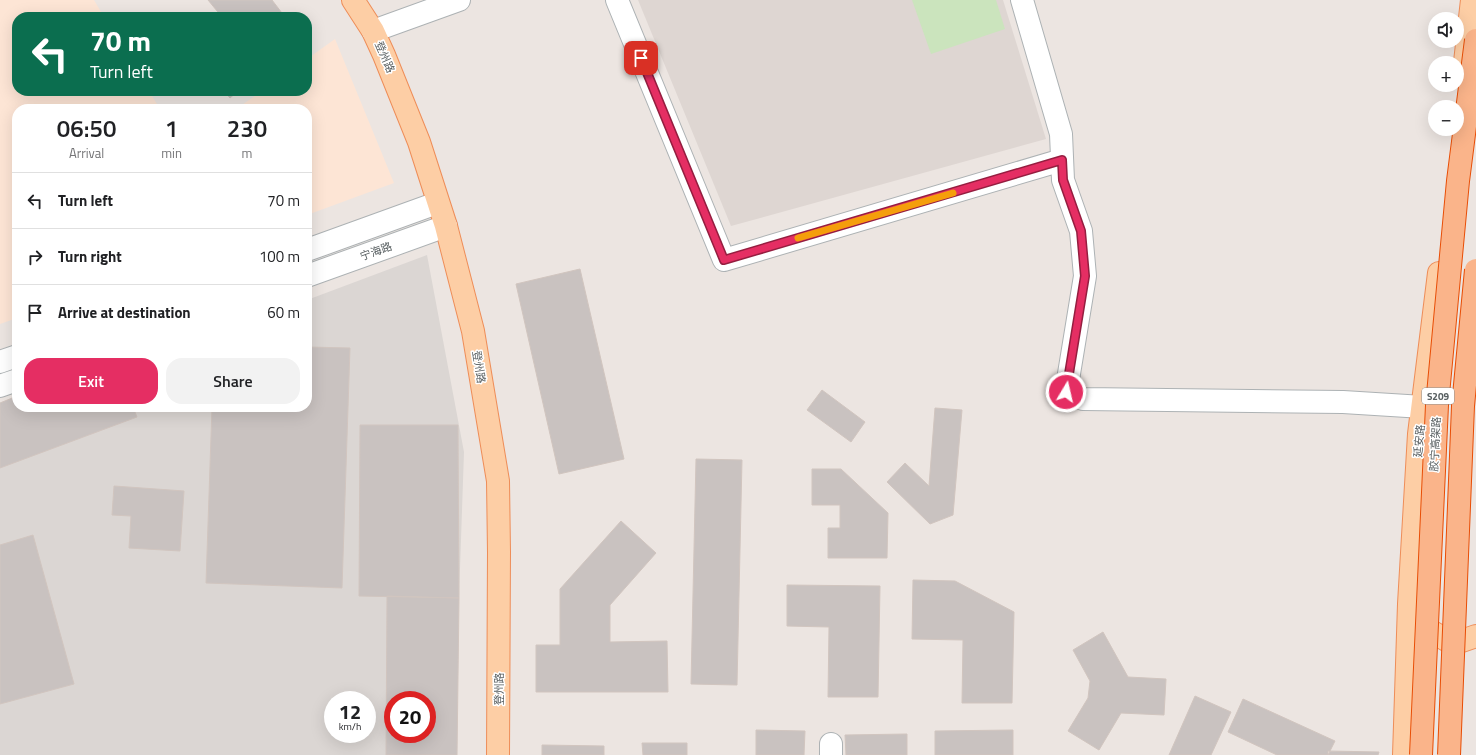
<!DOCTYPE html>
<html lang="en">
<head>
<meta charset="utf-8">
<style>
	:root { --surface:#fff; --page:#f2f2f2; --text:#202124; --muted:#757577; --line:#e0e0e0; --accent:#e52e63 }
	body { margin:0; font-family:"Titillium Web","Noto Sans SC",sans-serif; background:var(--page); color:var(--text); height:100vh; display:flex; flex-direction:column; font-size:15px; white-space:nowrap }
	* { box-sizing:border-box; margin:0 }
	p { font-size:13px; color:var(--muted) }
	.icon { flex:none; width:22px; height:22px; fill:none; stroke:currentColor; stroke-width:2; stroke-linecap:round; stroke-linejoin:round }
	.map { position:relative; flex:1; overflow:hidden }
	.side { position:absolute; left:12px; top:104px; width:300px; height:308px; display:flex; flex-direction:column; background:var(--surface); border-radius:16px; box-shadow:0 4px 16px #0002 }
	.side>* { flex:none }
	.banner { position:absolute; left:12px; top:12px; width:300px; height:84px; border-radius:16px; box-shadow:0 4px 16px #0002; background:#0b6e4f; color:#fff; overflow:hidden }
	.controls { position:absolute; left:1428px; top:12px; display:grid; gap:8px }
	.controls a { display:grid; place-items:center; width:36px; height:36px; border-radius:50%; background:var(--surface); box-shadow:0 4px 16px #0002; font-size:20px }
	.speed { position:absolute; left:324px; top:691px; display:flex; gap:8px; font-size:20px; font-weight:700; text-align:center }
	.speed>* { display:grid; place-content:center; width:52px; height:52px; border-radius:50%; background:var(--surface); box-shadow:0 4px 16px #0002; line-height:1 }
	.speed small { font-size:10px; font-weight:400 }
	.speed .limit { border:6px solid #d22; background:#fff; color:#111 }
	.pin { position:absolute; display:grid; place-items:center; width:34px; height:34px; color:#fff; margin:-17px; border-radius:8px; box-shadow:0 2px 6px #0006 }
	.me { position:absolute; width:44px; margin:-22px; rotate:9deg; stroke-linejoin:round; filter:drop-shadow(0 0 3px #0008) }
	.turn { display:flex; align-items:center; gap:14px; height:84px; padding:0 12px; font-size:18px }
	.turn .icon { width:52px; height:52px; stroke-width:2.5 }
	.turn b { display:block; font-size:28px; line-height:34px }
	.eta { display:flex; justify-content:space-evenly; align-items:center; height:68px; text-align:center }
	.eta b { font-size:24px; font-weight:600; line-height:28px }
	.button { display:flex; gap:8px; margin-top:auto; padding:8px 12px }
	.button a { flex:1; height:46px; border-radius:16px; background:var(--accent); color:#fff; font-size:16px; font-weight:600; line-height:46px; text-align:center }
	.button a+a { background:var(--page); color:var(--text) }
	ul { padding:0; list-style:none }
	li { display:flex; align-items:center; gap:12px; height:56px; padding:0 12px; border-top:1px solid var(--line) }
	li div { flex:1 }
	li b { display:block; font-size:15px }
	li em { font-style:normal }
	.map>svg:first-child { display:block }
	.commercial { fill:#fde5d5 }
	.industrial { fill:#dbd6d3; fill-rule:evenodd }
	.education { fill:#ded6d2 }
	.green { fill:#cbe4bd }
	.building { fill:#c9c2c0; stroke:#d1c5bf; fill-rule:evenodd }
	.lines { fill:none; stroke-linecap:round; stroke-linejoin:round }
	.minor-casing { stroke:#adb2b4; stroke-width:24 }
	.major-casing { stroke:#ee8d58; stroke-width:24 }
	.minor { stroke:#fff; stroke-width:22 }
	.major { stroke:#fdcea5; stroke-width:22 }
	.highway-bridge-casing { stroke:#e84d05; stroke-width:24; stroke-linecap:butt }
	.highway-bridge { stroke:#fab48a; stroke-width:22 }
	.route-casing { stroke:#951e40; stroke-width:10 }
	.route { stroke:#e52e63; stroke-width:7 }
	.slow { stroke:#f59e0b; stroke-width:7 }
	.labels { text-anchor:middle; dominant-baseline:central; stroke-width:3; stroke-linejoin:round; paint-order:stroke }
	.shield { fill:#fff; stroke:#8b9091; stroke-width:1 }
	.shield-label { font-size:10px; font-weight:bold; fill:#596062 }
	.street-label { font-size:11px; fill:#596062; stroke:#fff }
</style>
</head>
<body>
<div class="map">
<svg width="1476" height="755" viewBox="0 0 1476 755">
	<rect width="100%" height="100%" fill="#ece5e1"/>
	<path class="commercial" d="M0,0H94L104,17H17V91H149L160,109H17V318L0,324Z
		M335,39L394,183L307,215V109H236L262,91H307V59Z"/>
	<path class="industrial" d="M427,255L464,452L459,598L457,755H0V415L21,407H307V300ZM333,700H367V734H333ZM393,700H427V734H393Z"/>
	<path class="education" d="M638,0H1003L1046,139L731,226Z"/>
	<path class="green" d="M912,0H996L1005,29L931,54Z"/>
	<path class="building" d="M208,0H272L285,17H222Z
		M224,91H238L230,98Z
		M580,269L624,459L559,474L516,284Z
		M307,347L350,348L342,588L206,583L212,407H307Z
		M822,390L865,422L851,442L807,410Z
		M17,396V407H133L137,417L0,468V403Z
		M935,408L962,410L953,515L930,524L887,482L905,463L929,486Z
		M360,425H458L459,598L359,596Z
		M696,459L742,460L737,685L691,684Z
		M812,469H841L888,513L887,558H828V528H840V505H812Z
		M114,486L184,491L180,551L129,548L131,516L112,515Z
		M621,521L656,553L610,605V642L667,641L668,692H536V645H560V589Z
		M33,535L74,684L0,704V545Z
		M913,580L955,581L1014,612L1012,703H962L963,640L912,639Z
		M787,585L880,586L878,697H828L829,627L787,626Z
		M387,596L459,598L457,755H386ZM393,700H427V734H393Z
		M1103,632L1128,677L1166,679L1164,715L1121,713L1099,750L1068,731L1088,698L1090,681L1073,650Z
		M1195,696L1231,712L1211,755H1169Z
		M1243,699L1335,741L1328,755H1277L1228,732Z
		M756,730L805,731L804,755H756Z
		M1013,730V755H935V731Z
		M907,734V755H846L845,735Z
		M642,743H687V755H643Z
		M542,745L604,746V755H542Z
		M1328,751L1379,752L1378,755H1328Z"/>
	<g class="lines">
		<g class="minor-casing">
			<path id="minor" d="M617,0L724,260L1062,160
				M1022,0L1061,134L1063,180L1081,231L1085,276L1066,392L1083,399L1343,402L1423,407
				M373,31L459,0
				M307,250L437,203
				M307,276L446,226
				M0,362L17,356
				M0,386L17,380
				M831,755V744"/>
		</g>
		<g class="major-casing">
			<path id="major" d="M353,0L373,31L384,55L419,142L446,226L473,331L498,481L499,552L498,755
				M1465,62L1472,0
				M1413,618L1414,621L1453,644L1476,636
				M1404,755L1409,604L1419,434L1439,273"/>
		</g>
		<use href="#minor" class="minor"/>
		<use href="#major" class="major"/>
		<g class="highway-bridge-casing">
			<path id="highway-bridge" d="M1421,755L1437,405L1458,181L1476,40
				M1449,755L1463,406L1476,270"/>
		</g>
		<use href="#highway-bridge" class="highway-bridge"/>
	</g>
	<g class="lines">
		<g class="route-casing">
			<path id="route" d="M641,58L724,260L1062,160L1063,180L1081,231L1085,276L1066,392"/>
		</g>
		<use href="#route" class="route"/>
		<path class="slow" d="M798,238L953,193"/>
	</g>
	<g class="labels">
		<rect class="shield" x="1422" y="388" width="32" height="16" rx="3"/>
		<g class="shield-label">
			<text x="1438" y="396">S209</text>
		</g>
		<g class="street-label">
			<text transform="translate(385 57) rotate(66)">登州路</text>
			<text transform="translate(376 251) rotate(-20)">宁海路</text>
			<text transform="translate(479 367) rotate(81)">登州路</text>
			<text transform="translate(1419 441) rotate(-85)">延安路</text>
			<text transform="translate(1435 444) rotate(-87)">胶宁高架路</text>
			<text transform="translate(499 689) rotate(-90)">登州路</text>
		</g>
	</g>
</svg>
<div class="controls">
<a><svg class="icon" aria-label="sound" viewBox="0 0 24 24"><path d="M4 9h4l5-4v14l-5-4H4zM17 9q2 3 0 6"/></svg></a>
<a>+</a>
<a>−</a>
</div>
<div class="speed"><div>12<small>km/h</small></div><div class="limit">20</div></div>
<div class="pin" style="left:641px;top:58px;background:#d93025"><svg class="icon" aria-label="arrive" viewBox="0 0 24 24"><path d="M6 21V4h12l-3 4 3 4H6"/></svg></div>
<svg class="me" style="left:1066px;top:392px" viewBox="-20 -20 40 40"><circle r="17" fill="#e52e63" stroke="#fff" stroke-width="3"/><path d="M0-11L8 9 0 5-8 9z" fill="#fff"/></svg>
<div class="banner">
<div class="turn"><svg class="icon" aria-label="left" viewBox="0 0 24 24"><path d="M17 20v-9H6M10 6l-5 5 5 5"/></svg><div><b>70 m</b>Turn left</div></div>
</div>
<section class="side">
<div class="eta">
<div><b>06:50</b><p>Arrival</p></div>
<div><b>1</b><p>min</p></div>
<div><b>230</b><p>m</p></div>
</div>
<ul>
<li><svg class="icon" aria-label="left" viewBox="0 0 24 24"><path d="M17 20v-9H6M10 6l-5 5 5 5"/></svg><div><b>Turn left</b></div><em>70 m</em></li>
<li><svg class="icon" aria-label="right" viewBox="0 0 24 24"><path d="M7 20v-9h11M14 6l5 5-5 5"/></svg><div><b>Turn right</b></div><em>100 m</em></li>
<li><svg class="icon" aria-label="arrive" viewBox="0 0 24 24"><path d="M6 21V4h12l-3 4 3 4H6"/></svg><div><b>Arrive at destination</b></div><em>60 m</em></li>
</ul>
<div class="button"><a>Exit</a><a>Share</a></div>
</section>
</div>
</body>
</html>
